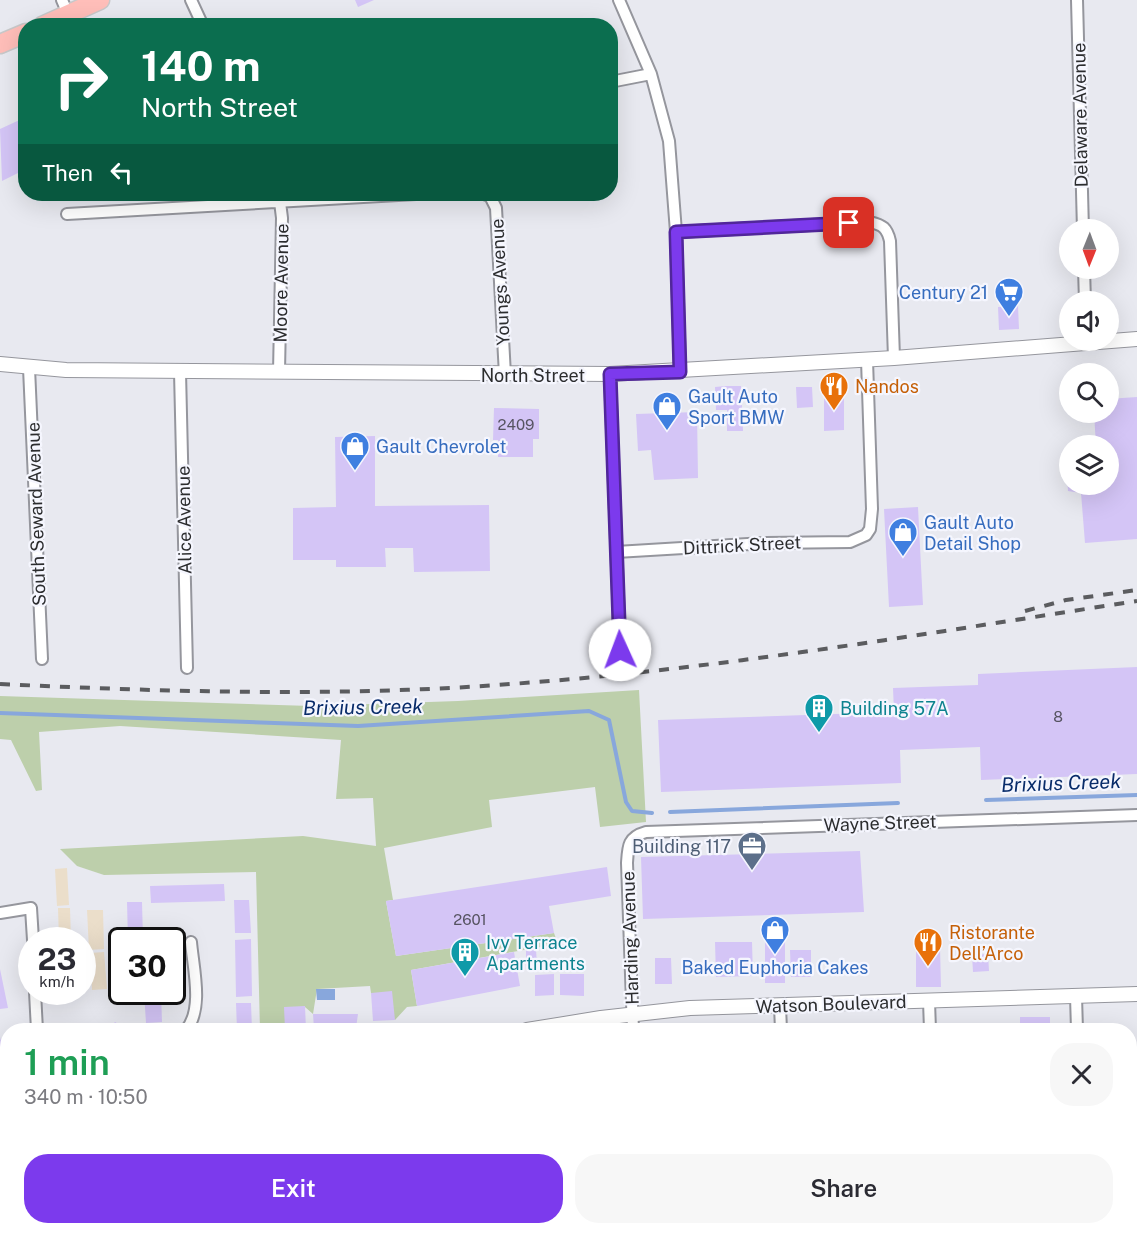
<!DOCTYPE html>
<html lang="en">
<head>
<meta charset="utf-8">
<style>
	:root { --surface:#fff; --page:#f7f7f7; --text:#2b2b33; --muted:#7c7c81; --accent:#7c3aed }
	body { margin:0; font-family:"Public Sans",sans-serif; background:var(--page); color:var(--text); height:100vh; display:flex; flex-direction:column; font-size:22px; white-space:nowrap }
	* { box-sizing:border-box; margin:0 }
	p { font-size:20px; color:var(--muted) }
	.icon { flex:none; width:33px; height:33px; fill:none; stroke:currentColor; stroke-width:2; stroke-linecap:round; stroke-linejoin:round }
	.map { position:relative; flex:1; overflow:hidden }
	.drawer { position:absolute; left:0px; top:1023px; width:1137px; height:212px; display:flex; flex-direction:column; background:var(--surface); border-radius:24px 24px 0 0; box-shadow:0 6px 24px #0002 }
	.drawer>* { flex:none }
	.guide { position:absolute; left:18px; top:18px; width:600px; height:183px; border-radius:24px; box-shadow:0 6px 24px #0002; background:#0b6e4f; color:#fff; overflow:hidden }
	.needle { width:39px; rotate:181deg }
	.fabs { position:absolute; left:1059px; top:219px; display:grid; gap:12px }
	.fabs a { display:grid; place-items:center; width:60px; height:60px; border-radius:50%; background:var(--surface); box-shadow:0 6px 24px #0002; font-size:30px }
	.speed { position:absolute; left:18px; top:927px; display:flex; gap:12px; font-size:30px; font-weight:700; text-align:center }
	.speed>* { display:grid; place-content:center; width:78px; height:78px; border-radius:50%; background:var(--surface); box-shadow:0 6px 24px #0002; line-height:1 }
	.speed small { font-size:15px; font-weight:400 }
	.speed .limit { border:3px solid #111; border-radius:9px; background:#fff; color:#111 }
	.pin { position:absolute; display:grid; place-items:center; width:51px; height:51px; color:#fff; margin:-26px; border-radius:12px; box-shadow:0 3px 9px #0006 }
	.me { position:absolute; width:66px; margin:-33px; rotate:358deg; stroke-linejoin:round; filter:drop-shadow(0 0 4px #0008) }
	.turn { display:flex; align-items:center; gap:21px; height:126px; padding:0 24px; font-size:27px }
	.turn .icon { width:78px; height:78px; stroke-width:2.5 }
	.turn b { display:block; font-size:42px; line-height:51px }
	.then { display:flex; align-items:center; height:57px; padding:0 24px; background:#0003; gap:12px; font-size:22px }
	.round { display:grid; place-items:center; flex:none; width:63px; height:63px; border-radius:24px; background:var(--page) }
	.head { display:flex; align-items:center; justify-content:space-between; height:102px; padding:0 24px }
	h1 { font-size:36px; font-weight:600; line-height:45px; color:#1e9e55 }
	.action { display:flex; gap:12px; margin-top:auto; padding:12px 24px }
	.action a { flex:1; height:69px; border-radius:24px; background:var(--accent); color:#fff; font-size:24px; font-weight:600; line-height:69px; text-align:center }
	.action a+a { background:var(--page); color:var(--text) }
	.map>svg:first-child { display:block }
	.industrial { fill:#ebdeca }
	.green { fill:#bdcfab }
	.water { fill:#88a7dc }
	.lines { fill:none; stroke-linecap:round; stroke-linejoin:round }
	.stream { stroke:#88a7dc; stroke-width:4 }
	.building { fill:#d4c5f6 }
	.minor-casing { stroke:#95969d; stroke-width:14 }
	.tertiary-casing { stroke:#95969d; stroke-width:16 }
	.primary-casing { stroke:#c8c8c9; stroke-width:21 }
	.minor { stroke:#fff; stroke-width:10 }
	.tertiary { stroke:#fff; stroke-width:14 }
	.primary { stroke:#ffbeb9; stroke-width:18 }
	.rail { stroke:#5b5c5f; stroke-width:4; stroke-dasharray:10 10; stroke-linecap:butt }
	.route-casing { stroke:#51269a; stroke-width:15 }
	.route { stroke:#7c3aed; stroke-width:10 }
	.labels { text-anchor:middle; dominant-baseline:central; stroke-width:4.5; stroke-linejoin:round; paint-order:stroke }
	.number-label { font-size:15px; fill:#565361 }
	.street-label { font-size:18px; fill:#2c2d2f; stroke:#f5f6fe }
	.shop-label { font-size:18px; fill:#366cbe; stroke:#f5f6fe; text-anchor:start }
	.food-label { font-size:18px; fill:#c56008; stroke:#f5f6fe; text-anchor:start }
	.culture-label { font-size:18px; fill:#0d838f; stroke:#f5f6fe; text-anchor:start }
	.service-label { font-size:18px; fill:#4e5e75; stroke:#f5f6fe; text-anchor:end }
	.water-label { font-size:20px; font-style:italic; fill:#092c6a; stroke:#f5f6fe }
</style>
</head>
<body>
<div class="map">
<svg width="1137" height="1234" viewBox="0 0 1137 1234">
	<rect width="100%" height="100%" fill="#e8e9f0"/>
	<path class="industrial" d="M67,868L69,905L57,906L55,869Z
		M58,908H70L71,940H59Z
		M87,910H103L104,949L89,950Z
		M104,952L107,989L92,990L90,953Z"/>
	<path class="green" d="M639,690L646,822L600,827L595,787L489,800L492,827L384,848L393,900L386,901L396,956L554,933L558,944L411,970L417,1006L407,1007L395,1020L371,993L370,986L317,989L313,1014L305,1007H285V1030H260L256,872L104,875L77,866L60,849L303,836L376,846L373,798L336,799L341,740L120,726L39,732L42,790L36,791L11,740L0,739V696L311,706L458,701Z
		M2,1190H7L8,1227H29L30,1234H5Z
		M88,1227H201L194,1234H69Z
		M361,1227H492L482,1234H359Z"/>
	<path class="water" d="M316,989H335V1000H317Z"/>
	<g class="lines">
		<path class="stream" d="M0,713L358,726L589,711L609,720L626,802L632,811L652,813
			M986,800L1137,795
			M670,812L898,803"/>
	</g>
	<path class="building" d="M355,0H374L358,7Z
		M26,117V169L2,181L0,129Z
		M1018,306L1019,329L999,330L998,307Z
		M726,386H741L743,431H727V410H716L715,387Z
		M796,387H812L813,407L797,408Z
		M824,393H844V430L824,431Z
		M1137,397V539L1085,543L1081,493L1068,491L1065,449L1070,448V484H1108V446H1096L1094,412H1108V399Z
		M494,408L539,409V439H533V457H498V440H493Z
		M697,412L698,478L654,480L651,450L638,451L636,414Z
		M375,436V506L489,505L490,571L414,572L413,548H385L386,567H336V560H293V508L336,507L335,437Z
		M918,507L923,605L889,607L884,509Z
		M1137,667V774L981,780L980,747L900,750L901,783L661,792L658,720L894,712L893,688L978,685V674Z
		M860,851L864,912L643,919L641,857Z
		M607,867L611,896L549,906L554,933L396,956L386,901Z
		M224,884L225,901L151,903L150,886Z
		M234,900H249L251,933H235Z
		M127,902H142L143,940H128Z
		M765,930H785V983H765Z
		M251,939L252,996L236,997L235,940Z
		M715,942H752L753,976L716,977Z
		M916,947H940L941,987H916Z
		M526,949H536L537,966H526Z
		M790,950H811V977H791Z
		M514,952L520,986L417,1006L411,970Z
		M988,954L989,971L973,972L972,955Z
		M655,958H671L672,984H655Z
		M0,969L8,1008L0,1009Z
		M554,974V995L535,996V975Z
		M560,974H584V996L560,995Z
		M392,991L395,1020L373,1021L371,993Z
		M144,992H161L162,1022L146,1023Z
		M236,1003H251L252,1030H237Z
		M305,1006L306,1030H285L284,1007Z
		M313,1014H358L356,1028L314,1029Z
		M1020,1017H1050V1030H1020Z
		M115,1022L127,1030H109Z
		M0,1037L8,1071V1091L0,1092Z
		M36,1227H54V1234H36Z
		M212,1227H235L228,1234H205Z
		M314,1227H332L327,1234Z
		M495,1227L502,1234H486Z
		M514,1227H535V1234H514Z
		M543,1227H565V1233L544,1234Z
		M663,1227H695V1234H663Z
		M732,1227H755V1234H733Z
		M819,1227H836V1234H819Z"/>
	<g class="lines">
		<g class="minor-casing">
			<path id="minor" d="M62,0L68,14
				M191,0L203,26
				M619,0L651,74L669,141L676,232L680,372
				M1077,0L1083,230
				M610,82L651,74
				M484,194L490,196L496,208L505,375
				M67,214L416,194
				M676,232L870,222C883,225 887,228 890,241L894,358
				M1084,268L1085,302
				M29,368L42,659
				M180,372L187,668
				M279,372L282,218L279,194
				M610,374L620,650
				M616,552L766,543L850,542L866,535L870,529L872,509L867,360
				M0,913L31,908L33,940
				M35,992L37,1030
				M1076,996L1077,1030
				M929,1001L930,1030
				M780,1006L781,1030
				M186,1030C204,1009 193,967 191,942
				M633,1030L627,863C628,846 628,837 646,832L1137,815
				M642,1227V1234
				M790,1227V1234
				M937,1227V1234
				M1086,1227V1234
				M267,1234L272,1227"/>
		</g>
		<g class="tertiary-casing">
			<path id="tertiary" d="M0,364L66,370L610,374L894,358L1137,339
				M527,1030L601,1018L690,1008L1137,994
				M0,1123L8,1122"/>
		</g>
		<g class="primary-casing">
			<path id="primary" d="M42,26L100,0
				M0,44L26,33"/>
		</g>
		<use href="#minor" class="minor"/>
		<use href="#tertiary" class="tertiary"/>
		<use href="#primary" class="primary"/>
		<path class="rail" d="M1025,611L1066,600L1137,590
			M0,684C170,692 341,697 511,684C721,669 929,633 1137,601"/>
	</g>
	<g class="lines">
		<g class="route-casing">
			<path id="route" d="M620,650L610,374L680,372L676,232L849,223"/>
		</g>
		<use href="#route" class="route"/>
	</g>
	<defs>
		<g id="supermarket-pin" transform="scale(1.5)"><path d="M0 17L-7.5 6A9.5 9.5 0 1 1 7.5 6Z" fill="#3f7fe0" stroke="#f5f6fe"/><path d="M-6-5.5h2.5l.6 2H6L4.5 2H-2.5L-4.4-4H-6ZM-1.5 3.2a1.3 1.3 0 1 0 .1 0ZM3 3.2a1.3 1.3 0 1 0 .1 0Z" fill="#fff"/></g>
		<g id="restaurant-pin" transform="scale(1.5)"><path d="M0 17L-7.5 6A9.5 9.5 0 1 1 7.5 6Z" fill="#e8710a" stroke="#f5f6fe"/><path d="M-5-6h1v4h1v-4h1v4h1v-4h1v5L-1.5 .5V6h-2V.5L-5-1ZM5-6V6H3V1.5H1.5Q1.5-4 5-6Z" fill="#fff"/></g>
		<g id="shop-pin" transform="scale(1.5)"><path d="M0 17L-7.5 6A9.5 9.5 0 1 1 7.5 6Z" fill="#3f7fe0" stroke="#f5f6fe"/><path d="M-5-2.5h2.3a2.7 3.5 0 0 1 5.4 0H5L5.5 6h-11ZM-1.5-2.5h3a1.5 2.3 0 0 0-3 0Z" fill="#fff"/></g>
		<g id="building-pin" transform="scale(1.5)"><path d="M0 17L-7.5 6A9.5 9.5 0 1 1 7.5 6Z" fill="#0f9aa8" stroke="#f5f6fe"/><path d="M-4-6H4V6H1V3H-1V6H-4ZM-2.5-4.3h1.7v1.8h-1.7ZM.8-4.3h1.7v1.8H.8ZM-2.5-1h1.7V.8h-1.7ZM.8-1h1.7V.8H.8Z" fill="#fff"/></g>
		<g id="office-pin" transform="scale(1.5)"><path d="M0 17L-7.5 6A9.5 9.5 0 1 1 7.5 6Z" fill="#5c6f8a" stroke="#f5f6fe"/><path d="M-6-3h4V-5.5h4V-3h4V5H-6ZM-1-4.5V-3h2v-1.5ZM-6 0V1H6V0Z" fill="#fff"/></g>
	</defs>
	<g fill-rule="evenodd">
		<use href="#supermarket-pin" x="1009" y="292"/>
		<use href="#restaurant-pin" x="834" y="386"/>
		<use href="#shop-pin" x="667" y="406"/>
		<use href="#shop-pin" x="355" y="446"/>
		<use href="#shop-pin" x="903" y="532"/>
		<use href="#building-pin" x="819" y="708"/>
		<use href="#office-pin" x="752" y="846"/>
		<use href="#shop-pin" x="775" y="930"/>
		<use href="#restaurant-pin" x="928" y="942"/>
		<use href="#building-pin" x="465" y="952"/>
	</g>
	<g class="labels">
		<g class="number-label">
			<text x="516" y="424">2409</text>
			<text x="1058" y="716">8</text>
			<text x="470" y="919">2601</text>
		</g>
		<g class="street-label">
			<text transform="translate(1080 115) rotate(-91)">Delaware Avenue</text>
			<text transform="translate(500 282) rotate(-93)">Youngs Avenue</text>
			<text transform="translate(281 283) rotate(-89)">Moore Avenue</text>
			<text x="533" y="375">North Street</text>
			<text transform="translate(36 514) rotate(-92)">South Seward Avenue</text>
			<text transform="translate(184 520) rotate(-91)">Alice Avenue</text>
			<text transform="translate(742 545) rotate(-3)">Dittrick Street</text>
			<text transform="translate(880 823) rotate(-2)">Wayne Street</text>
			<text transform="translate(630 938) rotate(-92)">Harding Avenue</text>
			<text transform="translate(831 1004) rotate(-2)">Watson Boulevard</text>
		</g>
		<g class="shop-label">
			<text x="988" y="292" text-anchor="end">Century 21</text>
			<text x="688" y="396">Gault Auto<tspan x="688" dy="21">Sport BMW</tspan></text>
			<text x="376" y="446">Gault Chevrolet</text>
			<text x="924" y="522">Gault Auto<tspan x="924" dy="21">Detail Shop</tspan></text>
			<text x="775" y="967" text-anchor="middle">Baked Euphoria Cakes</text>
		</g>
		<g class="food-label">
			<text x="855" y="386">Nandos</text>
			<text x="949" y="932">Ristorante<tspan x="949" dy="21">Dell’Arco</tspan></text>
		</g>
		<g class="culture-label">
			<text x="840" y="708">Building 57A</text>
			<text x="486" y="942">Ivy Terrace<tspan x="486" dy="21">Apartments</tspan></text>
		</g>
		<g class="service-label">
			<text x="731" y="846">Building 117</text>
		</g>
		<g class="water-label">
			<text transform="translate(363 707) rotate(-1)">Brixius Creek</text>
			<text transform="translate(1061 783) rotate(-2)">Brixius Creek</text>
		</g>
	</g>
</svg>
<div class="fabs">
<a><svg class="needle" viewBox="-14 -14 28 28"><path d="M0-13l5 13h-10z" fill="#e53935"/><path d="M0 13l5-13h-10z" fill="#7c7c81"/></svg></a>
<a><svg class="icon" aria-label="sound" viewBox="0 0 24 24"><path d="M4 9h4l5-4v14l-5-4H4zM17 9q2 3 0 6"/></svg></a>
<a><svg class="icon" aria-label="search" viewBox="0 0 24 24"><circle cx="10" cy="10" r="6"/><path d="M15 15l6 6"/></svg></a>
<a><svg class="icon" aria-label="layers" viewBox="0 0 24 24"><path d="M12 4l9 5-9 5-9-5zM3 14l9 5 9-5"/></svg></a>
</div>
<div class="speed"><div>23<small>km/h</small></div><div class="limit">30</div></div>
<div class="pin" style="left:849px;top:223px;background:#d93025"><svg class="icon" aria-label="arrive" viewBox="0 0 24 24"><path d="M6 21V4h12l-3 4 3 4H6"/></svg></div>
<svg class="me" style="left:620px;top:650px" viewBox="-20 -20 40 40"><circle r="19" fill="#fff"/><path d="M0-13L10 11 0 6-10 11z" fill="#7c3aed"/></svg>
<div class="guide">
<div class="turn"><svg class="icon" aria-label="right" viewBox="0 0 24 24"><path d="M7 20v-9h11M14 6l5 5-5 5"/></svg><div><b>140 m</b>North Street</div></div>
<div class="then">Then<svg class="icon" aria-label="left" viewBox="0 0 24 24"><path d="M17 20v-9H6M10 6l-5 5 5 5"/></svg></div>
</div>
<section class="drawer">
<div class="head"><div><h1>1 min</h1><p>340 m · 10:50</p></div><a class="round"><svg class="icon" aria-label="close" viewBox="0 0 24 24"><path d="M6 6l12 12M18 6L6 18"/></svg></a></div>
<div class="action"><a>Exit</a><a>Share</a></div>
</section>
</div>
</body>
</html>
